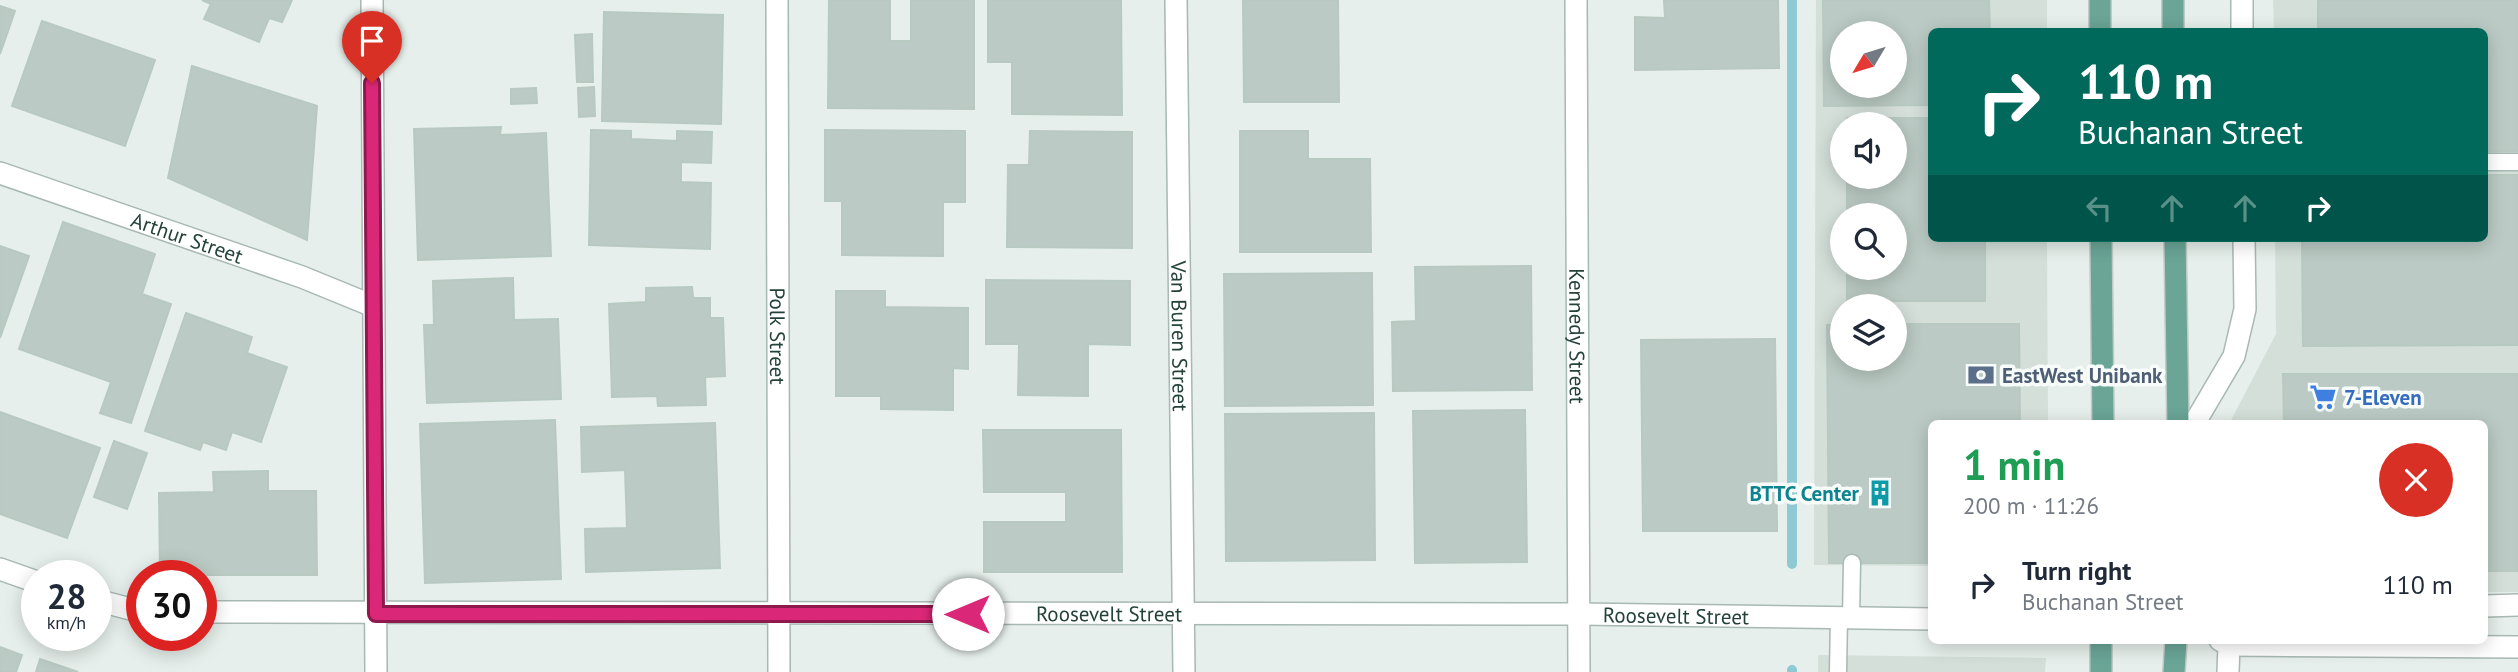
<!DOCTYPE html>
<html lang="en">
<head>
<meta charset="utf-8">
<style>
	:root { --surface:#fff; --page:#f2f2f3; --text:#1f2937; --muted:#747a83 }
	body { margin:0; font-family:"PT Sans",sans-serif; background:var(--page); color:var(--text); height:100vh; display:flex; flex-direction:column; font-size:26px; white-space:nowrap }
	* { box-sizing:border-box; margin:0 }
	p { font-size:23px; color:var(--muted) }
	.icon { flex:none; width:38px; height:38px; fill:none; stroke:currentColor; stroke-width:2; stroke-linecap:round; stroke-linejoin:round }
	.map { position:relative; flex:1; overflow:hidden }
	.details { position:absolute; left:1928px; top:420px; width:560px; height:224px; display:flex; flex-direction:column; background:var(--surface); border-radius:10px; box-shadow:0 4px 18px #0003 }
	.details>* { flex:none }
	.top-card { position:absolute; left:1928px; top:28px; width:560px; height:214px; border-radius:10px; box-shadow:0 4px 18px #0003; background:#00695c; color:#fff; overflow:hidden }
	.needle { width:46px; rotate:232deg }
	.buttons { position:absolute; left:1830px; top:21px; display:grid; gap:14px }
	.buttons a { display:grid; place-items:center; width:77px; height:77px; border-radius:50%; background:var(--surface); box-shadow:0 4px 18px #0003; font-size:35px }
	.speed { position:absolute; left:21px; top:560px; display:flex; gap:14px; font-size:35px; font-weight:700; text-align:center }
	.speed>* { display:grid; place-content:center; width:91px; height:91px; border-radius:50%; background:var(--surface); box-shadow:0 4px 18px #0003; line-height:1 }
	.speed small { font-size:18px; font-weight:400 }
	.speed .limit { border:10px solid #d22; background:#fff; color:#111 }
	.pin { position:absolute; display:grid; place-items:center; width:60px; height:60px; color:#fff; margin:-72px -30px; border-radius:50% 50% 50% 0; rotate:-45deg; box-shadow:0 0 7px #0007 }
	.pin .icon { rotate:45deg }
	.me { position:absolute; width:77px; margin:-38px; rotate:270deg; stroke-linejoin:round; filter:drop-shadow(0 0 5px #0008) }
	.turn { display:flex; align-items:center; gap:24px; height:147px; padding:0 35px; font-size:32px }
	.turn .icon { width:91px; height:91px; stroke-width:2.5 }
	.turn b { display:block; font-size:49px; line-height:60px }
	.lanes { display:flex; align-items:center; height:66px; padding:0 35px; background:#0003; justify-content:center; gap:35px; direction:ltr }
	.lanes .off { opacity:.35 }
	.round { display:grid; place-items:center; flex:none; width:74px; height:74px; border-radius:37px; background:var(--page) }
	.overview { display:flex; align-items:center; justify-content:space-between; height:119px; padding:0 35px }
	h1 { font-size:42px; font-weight:600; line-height:52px; color:#1e9e55 }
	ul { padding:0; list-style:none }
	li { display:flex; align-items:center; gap:21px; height:91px; padding:0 35px }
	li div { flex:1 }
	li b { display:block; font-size:26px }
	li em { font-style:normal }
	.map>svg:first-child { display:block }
	.built { fill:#d4dfda; fill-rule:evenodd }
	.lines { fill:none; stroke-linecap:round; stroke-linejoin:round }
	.stream { stroke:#8ec9d4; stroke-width:10 }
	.building { fill:#bbcac4; stroke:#b8c9c2; stroke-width:2; fill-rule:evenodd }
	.service-casing { stroke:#a8b8b2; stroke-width:19 }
	.minor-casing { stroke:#a8b8b2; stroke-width:24 }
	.primary-casing { stroke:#c2cac8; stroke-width:24 }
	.service { stroke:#fff; stroke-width:16 }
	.minor { stroke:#fff; stroke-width:21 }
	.primary { stroke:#6aa596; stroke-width:21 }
	.route-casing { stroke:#8e194d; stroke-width:18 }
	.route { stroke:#db2777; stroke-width:12 }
	.labels { text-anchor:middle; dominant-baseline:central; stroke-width:7; stroke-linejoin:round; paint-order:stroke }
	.street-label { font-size:21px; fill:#24423a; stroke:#f7fbf9 }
	.service-label { font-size:21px; font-weight:bold; fill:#4e5e75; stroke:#f7fbf9; text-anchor:start }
	.shop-label { font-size:21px; font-weight:bold; fill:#366cbe; stroke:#f7fbf9; text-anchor:start }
	.culture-label { font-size:21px; font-weight:bold; fill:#0d838f; stroke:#f7fbf9; text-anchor:end }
</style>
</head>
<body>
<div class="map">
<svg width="2518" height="672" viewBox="0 0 2518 672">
	<rect width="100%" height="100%" fill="#e6efeb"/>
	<path class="built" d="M1816,0H2047V31L1932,32V238H2047L2048,423L1932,424V566L1814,565ZM1843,33H1895V86H1843ZM1843,124H1895V177H1843ZM1843,215H1895V268H1843ZM1843,306H1895V359H1843Z
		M2273,0H2518V592H2485V424H2229L2276,334L2275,238H2485V32L2274,31Z
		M1818,655L2046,658L2045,672H1818Z"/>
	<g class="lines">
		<path class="stream" d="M1792,0V564
			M1792,670V672"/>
	</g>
	<path class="building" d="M202,0H292L282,22L269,18L259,42L204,19L211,4Z
		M829,0H890V41H911V0H974V109L828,108Z
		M988,0H1121L1122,115L1012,114V62H988Z
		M1243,0H1338L1339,102H1244Z
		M1664,0H1778L1779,68L1635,70V17L1665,18Z
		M1823,0H1989L1990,32H1932V105L1824,106ZM1843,33H1895V86H1843Z
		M2318,0H2518V151H2485V32H2318Z
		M0,6L15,11L0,54Z
		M604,12L723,15L721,124L602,121Z
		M42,21L155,60L125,146L12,106Z
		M592,34L593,82H577L575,35Z
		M192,66L317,106L307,240L168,178Z
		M594,87L595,116L579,117L578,88Z
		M536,88L537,103L511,104V89Z
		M1847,118H1932V238H1985V301H1847V268H1895V215H1847V177H1895V124H1847Z
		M501,127L500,135L546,133L551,256L418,260L414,129Z
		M591,130L631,131V139L677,141V131L712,132L711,163L681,162V182L711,183L710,249L589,245Z
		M825,130L965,131V202H943V256L842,255V201H825Z
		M1030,131L1132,132V248L1007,247L1008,165H1029Z
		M1240,131H1308V159H1370L1371,252H1240Z
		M2485,175H2518V345L2303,346L2302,238H2485Z
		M63,222L155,254L142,294L171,304L131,423L100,413L111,382L19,349Z
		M0,246L29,256L0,338Z
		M1531,266L1532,390L1393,391L1392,322L1416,321L1415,267Z
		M1372,273L1373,405L1225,406L1224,274Z
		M513,278L514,320L558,319L561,399L427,403L424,325H434L433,281Z
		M986,280L1130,281V345L1088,344V396L1018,395L1019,344H986Z
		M692,287L693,298H710V318H723L725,376L705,377L706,405L658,406L657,396L612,397L609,304L646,302V288Z
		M836,291H885V307L968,308V369L953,368V410L881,409V396H836Z
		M186,313L252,337L247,353L287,367L261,442L232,432L226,450L203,442L200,450L145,431Z
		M1895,324H2019L2020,424H1932V563H1829L1827,325H1843V359H1895Z
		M1775,339L1777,531H1643L1641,340Z
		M2283,374H2518V571H2485V424H2284Z
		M1525,410L1527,562L1415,563L1413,411Z
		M0,412L100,448L67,538L0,514Z
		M1374,413L1375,560L1226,561L1225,414Z
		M555,420L561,579L425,583L420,424Z
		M715,423L720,568L586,572L585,529L627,528L625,470L582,472L581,427Z
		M983,430H1121L1122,572H984V522H1066V492H984Z
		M114,441L147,453L127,509L94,497Z
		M268,471V491H316L317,575H160L159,493L214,492L213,472Z
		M0,647L22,655L16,672H0Z
		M40,659L78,672H36Z"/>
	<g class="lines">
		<g class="service-casing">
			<path id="service" d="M2485,162H2518
				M1851,617L1852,563
				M1838,672L1839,617"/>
		</g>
		<g class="minor-casing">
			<g id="minor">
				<path d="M372,0L376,672"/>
				<path id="s1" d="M777,0L779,672"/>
				<path id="s2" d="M1176,0L1184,672"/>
				<path id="s3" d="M1576,0L1579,672"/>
				<path d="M2242,0V32"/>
				<path id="s4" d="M0,173L302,277L373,306"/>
				<path d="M2194,424L2234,356L2245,309L2244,238"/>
				<path d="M0,569L37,582"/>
				<path d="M96,600L142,612"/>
				<path d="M2485,606L2518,605"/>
				<path id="s5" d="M201,612L1579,614L1932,619"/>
				<path d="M2220,640L2229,645L2518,647"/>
				<path d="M2228,672L2229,645"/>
			</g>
		</g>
		<g class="primary-casing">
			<path id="primary" d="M2100,0V32
				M2173,0V32
				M2101,238L2103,424
				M2175,238L2178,424
				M2101,640V672
				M2174,672L2176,640"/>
		</g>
		<use href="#service" class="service"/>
		<use href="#minor" class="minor"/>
		<use href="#primary" class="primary"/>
	</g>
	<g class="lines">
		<g class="route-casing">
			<path id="route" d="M372,83L376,614H968"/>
		</g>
		<use href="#route" class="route"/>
	</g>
	<defs>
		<g id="bank-bare" transform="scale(2.1)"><path d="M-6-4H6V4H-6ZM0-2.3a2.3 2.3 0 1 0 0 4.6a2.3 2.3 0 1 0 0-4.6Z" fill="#5c6f8a" stroke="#f7fbf9" stroke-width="2.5" paint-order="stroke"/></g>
		<g id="supermarket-bare" transform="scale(2.1)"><path d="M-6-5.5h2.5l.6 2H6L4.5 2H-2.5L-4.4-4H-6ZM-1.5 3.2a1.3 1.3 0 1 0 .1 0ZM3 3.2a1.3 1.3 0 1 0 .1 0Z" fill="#3f7fe0" stroke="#f7fbf9" stroke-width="2.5" paint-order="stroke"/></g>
		<g id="building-bare" transform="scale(2.1)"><path d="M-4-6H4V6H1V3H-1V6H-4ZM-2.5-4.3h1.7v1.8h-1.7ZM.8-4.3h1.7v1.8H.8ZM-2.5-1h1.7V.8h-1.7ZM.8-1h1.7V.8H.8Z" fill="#0f9aa8" stroke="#f7fbf9" stroke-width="2.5" paint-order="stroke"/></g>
	</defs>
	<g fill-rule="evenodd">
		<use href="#bank-bare" x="1981" y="375"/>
		<use href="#supermarket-bare" x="2323" y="397"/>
		<use href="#building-bare" x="1880" y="493"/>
	</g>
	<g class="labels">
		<g class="street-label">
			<text stroke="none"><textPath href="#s4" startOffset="198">Arthur Street</textPath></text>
			<text stroke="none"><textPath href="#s1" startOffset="336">Polk Street</textPath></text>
			<text stroke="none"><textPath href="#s2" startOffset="336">Van Buren Street</textPath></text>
			<text stroke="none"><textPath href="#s3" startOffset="336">Kennedy Street</textPath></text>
			<text stroke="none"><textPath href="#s5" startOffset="908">Roosevelt Street</textPath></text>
			<text stroke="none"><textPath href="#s5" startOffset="1475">Roosevelt Street</textPath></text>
		</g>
		<g class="service-label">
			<text x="2002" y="375">EastWest Unibank</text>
		</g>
		<g class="shop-label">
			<text x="2344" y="397">7-Eleven</text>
		</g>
		<g class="culture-label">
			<text x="1859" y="493">BTTC Center</text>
		</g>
	</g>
</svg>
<div class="buttons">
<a><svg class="needle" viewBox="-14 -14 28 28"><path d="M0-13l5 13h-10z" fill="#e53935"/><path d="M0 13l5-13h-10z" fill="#747a83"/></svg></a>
<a><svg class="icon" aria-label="sound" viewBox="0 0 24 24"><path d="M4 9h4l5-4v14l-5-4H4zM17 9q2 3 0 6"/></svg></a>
<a><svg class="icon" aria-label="search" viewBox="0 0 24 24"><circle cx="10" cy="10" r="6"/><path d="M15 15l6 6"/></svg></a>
<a><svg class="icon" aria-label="layers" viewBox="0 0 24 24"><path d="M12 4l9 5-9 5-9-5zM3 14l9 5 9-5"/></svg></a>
</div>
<div class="speed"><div>28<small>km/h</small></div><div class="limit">30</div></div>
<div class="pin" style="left:372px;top:83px;background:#d93025"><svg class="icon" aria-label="arrive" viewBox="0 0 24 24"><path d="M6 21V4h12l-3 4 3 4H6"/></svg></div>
<svg class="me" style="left:968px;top:614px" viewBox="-20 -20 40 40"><circle r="19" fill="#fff"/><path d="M0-13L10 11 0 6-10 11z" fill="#db2777"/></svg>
<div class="top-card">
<div class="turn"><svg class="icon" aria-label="right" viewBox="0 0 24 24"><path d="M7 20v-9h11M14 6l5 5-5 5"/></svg><div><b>110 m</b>Buchanan Street</div></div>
<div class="lanes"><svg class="icon off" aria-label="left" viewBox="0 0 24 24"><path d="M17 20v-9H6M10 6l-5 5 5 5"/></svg><svg class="icon off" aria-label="ahead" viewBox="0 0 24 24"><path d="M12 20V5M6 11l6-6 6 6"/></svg><svg class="icon off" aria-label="ahead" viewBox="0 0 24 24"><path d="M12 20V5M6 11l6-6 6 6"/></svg><svg class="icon" aria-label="right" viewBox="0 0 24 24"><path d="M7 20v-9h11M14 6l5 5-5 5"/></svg></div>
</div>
<section class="details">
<div class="overview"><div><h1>1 min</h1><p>200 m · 11:26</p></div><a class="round" style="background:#d93025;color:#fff"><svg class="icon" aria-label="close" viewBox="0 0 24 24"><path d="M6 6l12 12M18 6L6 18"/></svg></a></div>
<ul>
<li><svg class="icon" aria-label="right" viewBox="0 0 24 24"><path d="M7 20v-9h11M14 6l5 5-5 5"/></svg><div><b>Turn right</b><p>Buchanan Street</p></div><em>110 m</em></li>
</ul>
</section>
</div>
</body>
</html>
